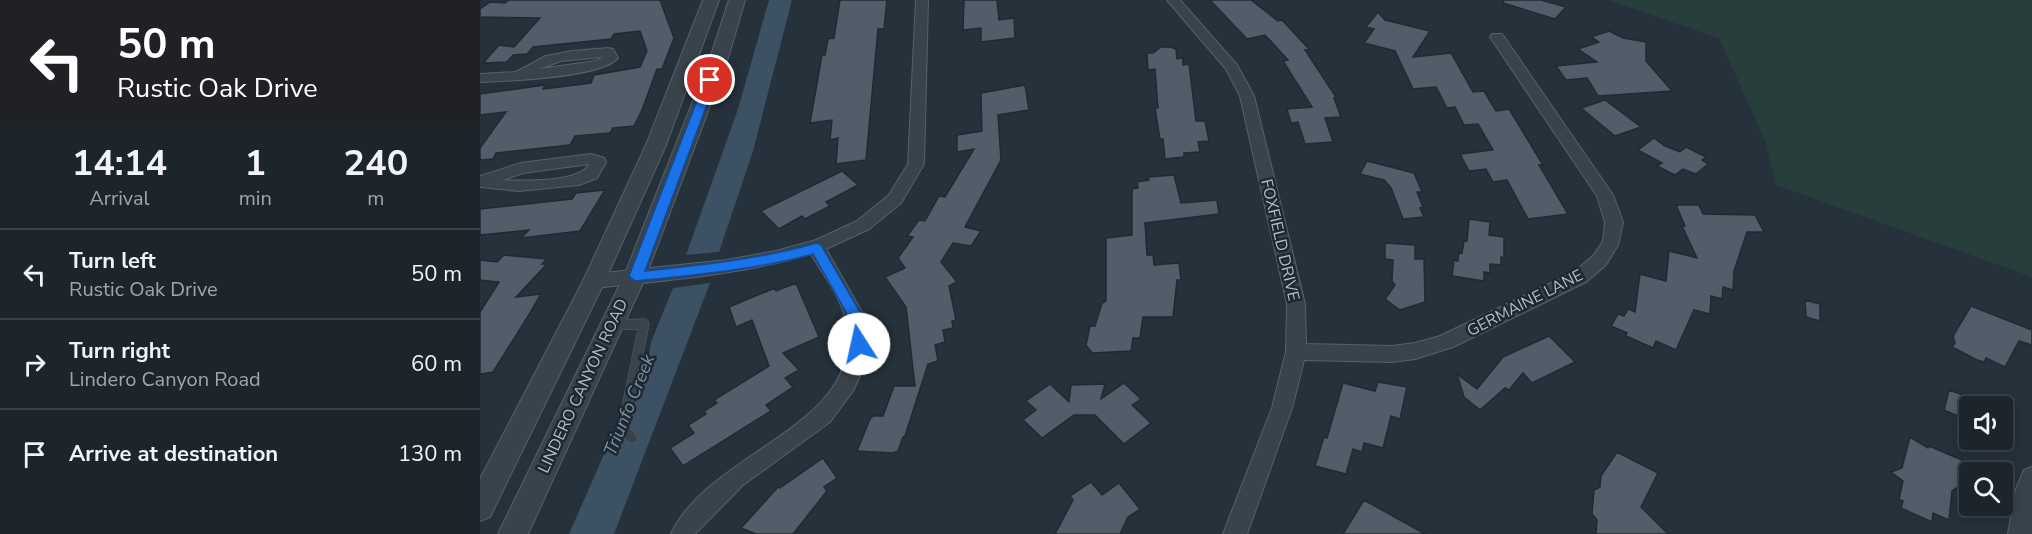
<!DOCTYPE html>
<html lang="en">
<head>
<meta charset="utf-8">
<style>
	:root { --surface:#1c252c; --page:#293138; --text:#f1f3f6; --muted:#a0a5a9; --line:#3a4248 }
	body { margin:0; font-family:"Nunito Sans",sans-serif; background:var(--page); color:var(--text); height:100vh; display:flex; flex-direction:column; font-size:22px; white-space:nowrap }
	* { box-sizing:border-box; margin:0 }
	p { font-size:20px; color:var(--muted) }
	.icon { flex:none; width:33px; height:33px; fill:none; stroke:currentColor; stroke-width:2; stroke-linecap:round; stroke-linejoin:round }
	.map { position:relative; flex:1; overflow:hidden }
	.details { display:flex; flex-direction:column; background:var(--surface); width:480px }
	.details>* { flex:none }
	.hud { background:#202124; color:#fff; overflow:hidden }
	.controls { position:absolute; left:1479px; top:396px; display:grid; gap:12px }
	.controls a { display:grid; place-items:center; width:54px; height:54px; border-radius:6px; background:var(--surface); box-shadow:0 3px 15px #0003,0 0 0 2px var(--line); font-size:30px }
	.pin { position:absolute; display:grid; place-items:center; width:51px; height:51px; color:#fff; margin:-26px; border:3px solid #fff; border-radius:50%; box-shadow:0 2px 6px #0007 }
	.me { position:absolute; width:66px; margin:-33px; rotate:350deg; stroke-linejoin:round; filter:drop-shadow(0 0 4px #0008) }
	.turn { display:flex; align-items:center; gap:21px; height:126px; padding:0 18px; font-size:27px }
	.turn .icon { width:78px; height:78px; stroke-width:2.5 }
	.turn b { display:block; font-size:42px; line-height:51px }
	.eta { display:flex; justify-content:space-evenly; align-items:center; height:102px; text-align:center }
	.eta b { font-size:36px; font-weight:700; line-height:42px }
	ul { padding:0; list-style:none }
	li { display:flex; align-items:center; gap:18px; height:90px; padding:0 18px; border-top:2px solid var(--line) }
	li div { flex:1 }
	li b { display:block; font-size:22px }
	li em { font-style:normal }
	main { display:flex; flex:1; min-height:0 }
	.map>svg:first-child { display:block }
	.green { fill:#283e3d }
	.water { fill:#3c5163 }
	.building { fill:#515e69; stroke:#202a33; stroke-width:1.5 }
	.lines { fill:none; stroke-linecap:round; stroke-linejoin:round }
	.service-casing { stroke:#57616a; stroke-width:11 }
	.minor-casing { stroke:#57616a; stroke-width:2 }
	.tertiary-casing { stroke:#57616a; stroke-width:2 }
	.service { stroke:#39434c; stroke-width:10 }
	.minor { fill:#39434c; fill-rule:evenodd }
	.tertiary { fill:#39434c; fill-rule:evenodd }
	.route { fill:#1a73e8; stroke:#114b97; stroke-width:1.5 }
	.labels { text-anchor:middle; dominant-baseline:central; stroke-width:5; stroke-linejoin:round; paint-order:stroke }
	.street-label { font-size:16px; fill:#b5bec7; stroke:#1e2831 }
	.water-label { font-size:18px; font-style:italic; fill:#7792a8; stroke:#1e2831 }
</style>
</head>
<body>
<main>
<section class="details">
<div class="hud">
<div class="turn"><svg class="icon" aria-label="left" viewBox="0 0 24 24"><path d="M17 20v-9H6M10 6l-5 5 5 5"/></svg><div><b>50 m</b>Rustic Oak Drive</div></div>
</div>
<div class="eta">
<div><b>14:14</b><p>Arrival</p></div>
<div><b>1</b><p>min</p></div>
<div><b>240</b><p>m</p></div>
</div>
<ul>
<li><svg class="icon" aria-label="left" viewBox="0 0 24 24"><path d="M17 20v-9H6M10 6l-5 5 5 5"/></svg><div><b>Turn left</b><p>Rustic Oak Drive</p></div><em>50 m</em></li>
<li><svg class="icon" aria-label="right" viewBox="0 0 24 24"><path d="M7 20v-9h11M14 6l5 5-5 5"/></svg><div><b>Turn right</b><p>Lindero Canyon Road</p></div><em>60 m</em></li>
<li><svg class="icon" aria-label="arrive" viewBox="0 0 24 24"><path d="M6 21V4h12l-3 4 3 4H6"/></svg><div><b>Arrive at destination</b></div><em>130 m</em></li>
</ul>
</section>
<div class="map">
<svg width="1552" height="534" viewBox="0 0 1552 534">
	<rect width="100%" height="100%" fill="#25313b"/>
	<path class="green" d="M1127,0H1552V277L1296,185L1286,143L1239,38Z"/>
	<path class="water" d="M289,0H312L273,151L239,252L206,255L258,109Z
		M230,283L134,534H89L129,443L139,434L163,386L171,342L193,288Z"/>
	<path class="building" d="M29,0H180L194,38L182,69H177L162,110L154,126L133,128L130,133L95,136L90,145L16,153L13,159L0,160V148L26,112L0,115V94L65,85L63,89L111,83L114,75L160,67L167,51L160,31L134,34L131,39L53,47L47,54L33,55L27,62L3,63L19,45L34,47L60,18L0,17V9L10,2L25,3Z
		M360,0H407L404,29H398L386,160L356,164L358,138L350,140L352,120L330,123L342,55H345L348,39L354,38Z
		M484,0H517L519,20L534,18L535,38L501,42V28L483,30Z
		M730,0H771L798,21L802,20L829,49L825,50L856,97L854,98L861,117L845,118L853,142L825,144L818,122L811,123L807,109L832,107L803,61L808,60L785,35L767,39Z
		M1024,0H1061L1086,7L1075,19L1023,3Z
		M898,12L905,20L950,31L933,57L971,53L993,92L1004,91L1016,111L1029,109L1063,165H1059L1088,214L1048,219L1027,180L1013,182L1006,169L989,171L980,154L1013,150L998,124L984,125L975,107L967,108L956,87L933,89L915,51L884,43L894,29L886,27Z
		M1129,31L1143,38L1166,42V61L1192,91L1118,96L1107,78L1086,80L1076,66L1117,62L1098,49L1119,42L1111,37Z
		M681,47H690L696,49L697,59L703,58V65L709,64L716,121H725L729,141L718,142L720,152L704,153V157L685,159L683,139H680L675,108H678L675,69L668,70L667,53H673Z
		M545,85L549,110L518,115L521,160L485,227L501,231L491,246L473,243L461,262L477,282L469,286L476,320L472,321L473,328L463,330L465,342L455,345L458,361L448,364L425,436L423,437L418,451L413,453L377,451L390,419L393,416H403L414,386H435L426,307L405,277L425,268L418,258L433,237L427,236L439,220L445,221L459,196L465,197L494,149L477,152V135L502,131L501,93Z
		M1125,100L1161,127L1135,136L1101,108Z
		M1174,138L1185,146L1200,152L1206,147L1226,157L1222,160L1228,164L1216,174L1203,169L1195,175L1177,166L1182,163L1158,150Z
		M887,161L934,173L942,192H937L943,207L940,208L944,217L923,219L911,188L904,180L880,174Z
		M362,171L378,185L346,202L350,206L325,219L322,216L299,229L281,211Z
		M694,175L701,203L737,200L739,214L665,223L667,255H673L674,265L699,263L701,280H697L693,317H663L660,338H653L651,351L612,353L606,345L610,326H615L622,303L626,301V238L652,235V189L658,188L657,182L669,180L668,177Z
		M125,190L100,231L41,238L49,230L0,235V209L92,199L96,193Z
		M1196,205H1219L1223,214L1275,215L1284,232H1267L1254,271L1253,290L1243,287L1242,299L1231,296L1230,314L1214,310L1196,350L1176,341L1173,348L1146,336L1147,333L1131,326L1138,314L1144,316L1148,309L1155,312L1160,274L1186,281L1189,251L1217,258L1202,226H1205Z
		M989,219L1010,222L1009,235L1024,237V258L1021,257V265L1010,264V273L1004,272V281L972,276L974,260L978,261L979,252L982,253L984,241H987Z
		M905,243L935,245V259H944L945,302L920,310L905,299L915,285L912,281L913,260L905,259Z
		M24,255L67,259L62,264H67L36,297L61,294L50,313L13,372L0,374V312L19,282L0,280V260L17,262Z
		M316,283L339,337L303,353L319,370L305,378L313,387L286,405L291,411L203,466L190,448L214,433L208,425L226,414L224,411L237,403L234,400L289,366L272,320L256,327L249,307L295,288L296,291Z
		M1325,300L1340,304V321L1326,317Z
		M1491,306L1552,330V345L1539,341L1525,367L1506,358L1504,362L1497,360L1472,347L1475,343L1473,336Z
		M1069,336L1095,362L1052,383L1043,373L1029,390L1025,388L1000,410L984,397L977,374L997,389L1023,357Z
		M898,382L927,387L920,419L911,416L903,448L884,443L882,452L873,449L866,474L835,466L844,437L847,438L863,383L895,391Z
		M644,383L661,399L652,405L671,423L644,444L615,415H594L562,438L543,420L556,410L546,401L570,384L589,402L591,385L625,384L621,399Z
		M1469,390L1483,395L1482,400L1490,403L1487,420L1464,410Z
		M1430,437L1448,448L1449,446L1482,460L1478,481L1481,485L1472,491L1469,520L1453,513L1452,522L1421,508L1423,501L1419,499L1423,481L1411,472L1422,468Z
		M1137,452L1178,473L1161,507L1188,534H1116L1117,520L1112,514L1114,490L1120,487L1121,476Z
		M343,458L357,478L344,487L347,491L313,534H276L261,528L298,487L300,488Z
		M611,482L622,495L639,483L660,509L648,517L640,534H575L593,500L590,496Z
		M884,500L945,534H863Z"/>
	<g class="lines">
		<g class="service-casing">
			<path id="service" d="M133,325L164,324L147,407L145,431L152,438"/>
		</g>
		<g class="minor-casing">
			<path id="minor" d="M436,0H448L444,164L421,203L389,229L346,249L382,312L389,343L384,367L373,391L350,422L263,485L215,534H191C229,449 395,425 364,314C359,295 341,271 331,254C260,275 187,280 114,288L108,286L105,281L108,276L114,274L247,260L296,251L336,240L377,221L409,195L428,164Z
				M687,0H700L757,65L774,96L825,304L826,344L912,346L935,343L960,336L1094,272L1114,255L1123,241L1125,222L1117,196L1010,37L1012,34H1022L1133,195L1143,222L1138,245L1126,265L1106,282L973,347L935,359L912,362L824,360L812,408L767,534H743L792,408L806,352L807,304L760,96L746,69Z
				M128,48L133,49L138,58C122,77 28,81 0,82V74L36,72L66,56L92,51ZM123,57L116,61L59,69L81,61Z
				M111,154L124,158L126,162L117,178L99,185L39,191L0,187V176L41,163ZM109,164C101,183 41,181 23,180L43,173Z
				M1552,467V534H1528L1536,489L1544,470Z"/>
		</g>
		<g class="tertiary-casing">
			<path id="tertiary" d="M223,0H239L186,145L125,281L10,517L0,521V479L103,281L166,145Z
				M249,0H265L248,58L166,276L48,534H18L144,276L230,58Z"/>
		</g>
		<use href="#service" class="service"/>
		<use href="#minor" class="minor"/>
		<use href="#tertiary" class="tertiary"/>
	</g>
	<path class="route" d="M230,76L236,80L165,271C223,265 280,259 337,243L341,245L380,312L386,344L384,348H374L366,312L333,254C275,270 215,275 155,281L149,276L225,80Z"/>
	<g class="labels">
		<g class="street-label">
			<text transform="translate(800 240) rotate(77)">FOXFIELD DRIVE</text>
			<text transform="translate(1045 303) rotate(-27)">GERMAINE LANE</text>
			<text transform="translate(103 386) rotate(-65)">LINDERO CANYON ROAD</text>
		</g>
		<g class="water-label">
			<text transform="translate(149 405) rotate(-68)">Triunfo Creek</text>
		</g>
	</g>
</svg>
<div class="controls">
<a><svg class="icon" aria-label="sound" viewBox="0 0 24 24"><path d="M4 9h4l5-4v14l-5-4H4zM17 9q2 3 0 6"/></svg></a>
<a><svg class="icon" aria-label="search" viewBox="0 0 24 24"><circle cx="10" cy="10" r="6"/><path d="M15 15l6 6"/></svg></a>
</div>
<div class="pin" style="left:230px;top:80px;background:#d93025"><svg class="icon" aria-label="arrive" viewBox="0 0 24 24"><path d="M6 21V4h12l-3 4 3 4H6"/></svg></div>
<svg class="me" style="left:379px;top:344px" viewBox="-20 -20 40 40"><circle r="19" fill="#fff"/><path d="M0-13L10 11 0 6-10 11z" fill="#1a73e8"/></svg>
</div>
</main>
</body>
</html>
